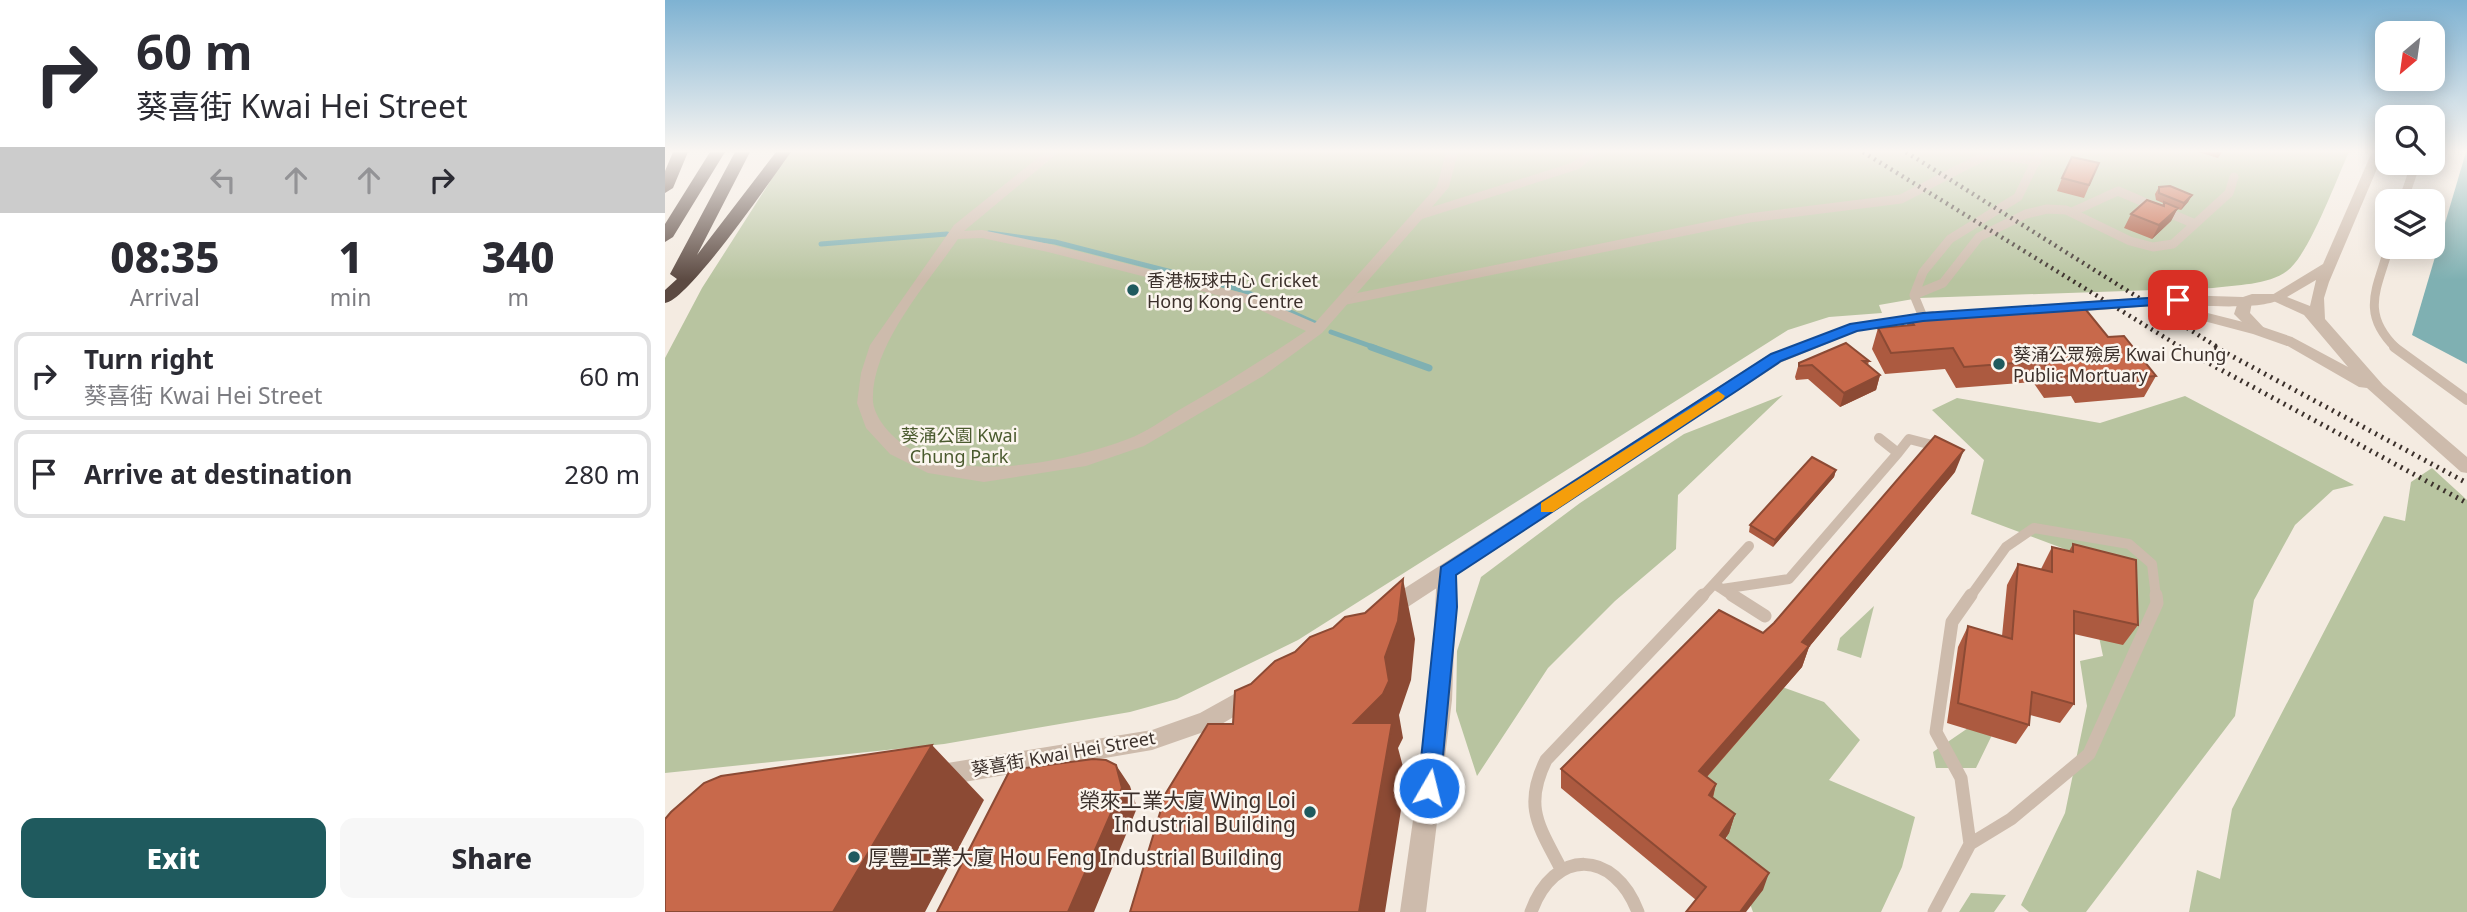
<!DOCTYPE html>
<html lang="en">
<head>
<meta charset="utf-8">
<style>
	:root { --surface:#fff; --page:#f7f7f7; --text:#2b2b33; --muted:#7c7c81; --line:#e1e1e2; --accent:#1f5a5e }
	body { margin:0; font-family:"Noto Sans","Noto Sans TC",sans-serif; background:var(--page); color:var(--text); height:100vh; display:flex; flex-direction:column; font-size:26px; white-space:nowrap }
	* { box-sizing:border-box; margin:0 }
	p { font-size:23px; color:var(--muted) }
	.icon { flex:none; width:38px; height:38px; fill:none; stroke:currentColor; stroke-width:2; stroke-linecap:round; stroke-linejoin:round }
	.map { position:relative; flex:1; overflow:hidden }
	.drawer { display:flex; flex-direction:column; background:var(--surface); width:665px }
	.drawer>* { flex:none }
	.guide { background:#fff; color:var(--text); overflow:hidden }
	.needle { width:46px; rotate:209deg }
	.fabs { position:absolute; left:1710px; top:21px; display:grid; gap:14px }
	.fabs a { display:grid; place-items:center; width:70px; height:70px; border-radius:14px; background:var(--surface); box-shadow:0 4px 18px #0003; font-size:35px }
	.pin { position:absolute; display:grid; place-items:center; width:60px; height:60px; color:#fff; margin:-30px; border-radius:14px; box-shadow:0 4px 10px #0006 }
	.me { position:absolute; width:77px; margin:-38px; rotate:8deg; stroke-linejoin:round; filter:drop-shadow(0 0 5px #0008) }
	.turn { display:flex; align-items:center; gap:24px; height:147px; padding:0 21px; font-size:32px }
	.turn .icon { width:91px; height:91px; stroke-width:2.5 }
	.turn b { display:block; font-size:49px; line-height:60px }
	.lanes { display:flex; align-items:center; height:66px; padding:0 21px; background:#0003; justify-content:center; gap:35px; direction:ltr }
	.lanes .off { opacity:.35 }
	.eta { display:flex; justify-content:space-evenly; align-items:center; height:119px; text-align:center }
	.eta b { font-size:42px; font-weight:800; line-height:49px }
	.button { display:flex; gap:14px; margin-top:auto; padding:14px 21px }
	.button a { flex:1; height:80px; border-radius:14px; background:var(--accent); color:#fff; font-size:28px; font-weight:800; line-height:80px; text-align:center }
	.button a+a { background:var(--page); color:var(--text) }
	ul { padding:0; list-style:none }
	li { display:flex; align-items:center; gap:21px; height:88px; margin:0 14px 10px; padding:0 7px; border:4px solid var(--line); border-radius:14px }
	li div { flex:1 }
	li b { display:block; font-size:26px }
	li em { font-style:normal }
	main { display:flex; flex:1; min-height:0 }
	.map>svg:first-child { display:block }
	.green { fill:#b8c4a0 }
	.water { fill:#7fb0b2 }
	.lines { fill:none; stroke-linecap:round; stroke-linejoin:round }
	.stream-far1 { stroke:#7fb0b2; stroke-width:5 }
	.stream { stroke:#7fb0b2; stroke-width:7 }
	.service-far2 { stroke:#cdbbac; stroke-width:9 }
	.service-far1 { stroke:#cdbbac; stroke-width:10 }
	.service { stroke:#cdbbac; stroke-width:13 }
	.pedestrian { fill:#cdbbac; fill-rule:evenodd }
	.minor { fill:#cdbbac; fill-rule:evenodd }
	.tertiary { fill:#cdbbac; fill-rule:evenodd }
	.motorway { fill:#5c4a42; fill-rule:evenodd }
	.rail-far1 { stroke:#3b302b; stroke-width:4.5; stroke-dasharray:2 4.5; stroke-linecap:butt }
	.rail { stroke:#3b302b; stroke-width:5; stroke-dasharray:2 5; stroke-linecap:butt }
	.wall { fill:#ac5a40 }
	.shaded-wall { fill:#8c4a34 }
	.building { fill:#c8694b; stroke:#8c4a34; stroke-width:2 }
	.route { fill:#1a73e8; stroke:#114b97; stroke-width:2 }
	.slow { fill:#f59e0b }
	.poi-dot { fill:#1f5a5e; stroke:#fbf5ee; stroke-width:2.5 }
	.labels { text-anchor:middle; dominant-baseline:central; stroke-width:5; stroke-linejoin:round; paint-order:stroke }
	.poi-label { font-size:18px; fill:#3b302b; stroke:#fbf5ee; text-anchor:start }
	.park-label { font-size:18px; fill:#4a5a2e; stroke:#fbf5ee }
	.street-label { font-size:18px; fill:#3b302b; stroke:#fbf5ee }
	.near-poi-label { font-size:21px; fill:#3b302b; stroke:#fbf5ee; text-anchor:end }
</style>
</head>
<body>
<main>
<section class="drawer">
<div class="guide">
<div class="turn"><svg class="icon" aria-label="right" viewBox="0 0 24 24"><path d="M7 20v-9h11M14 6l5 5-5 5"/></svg><div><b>60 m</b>葵喜街 Kwai Hei Street</div></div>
<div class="lanes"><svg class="icon off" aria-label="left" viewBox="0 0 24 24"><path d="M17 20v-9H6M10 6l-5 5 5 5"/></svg><svg class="icon off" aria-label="ahead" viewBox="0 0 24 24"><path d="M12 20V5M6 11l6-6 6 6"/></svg><svg class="icon off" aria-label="ahead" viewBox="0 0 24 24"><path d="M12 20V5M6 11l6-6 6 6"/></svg><svg class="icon" aria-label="right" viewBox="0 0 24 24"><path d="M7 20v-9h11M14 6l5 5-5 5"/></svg></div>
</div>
<div class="eta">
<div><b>08:35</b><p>Arrival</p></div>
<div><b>1</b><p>min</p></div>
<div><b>340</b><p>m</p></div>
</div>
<ul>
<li><svg class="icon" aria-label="right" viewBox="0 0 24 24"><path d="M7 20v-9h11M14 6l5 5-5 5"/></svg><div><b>Turn right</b><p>葵喜街 Kwai Hei Street</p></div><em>60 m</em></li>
<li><svg class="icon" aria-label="arrive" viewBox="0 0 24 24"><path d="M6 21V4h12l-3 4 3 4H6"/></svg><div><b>Arrive at destination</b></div><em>280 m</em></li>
</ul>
<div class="button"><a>Exit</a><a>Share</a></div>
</section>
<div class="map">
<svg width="1802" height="912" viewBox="0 0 1802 912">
	<rect width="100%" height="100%" fill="#f4ebe1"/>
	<path class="green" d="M124,152H1684C1671,180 1644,255 1622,271C1603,285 1571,285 1548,288L1254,298L1214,305L1217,313L1164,317L1123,330L633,640L512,699L465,712L279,744L0,773V358L37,288Z
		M1118,395L1013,495L1011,549L950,601L883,668L812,776L791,711L792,651L816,577L915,503L1019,434Z
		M1520,396L1689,485L1668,490L1630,525L1589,600L1570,716L1421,912H1364L1356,905L1400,813L1422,706L1415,661L1438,656L1425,594L1405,551L1306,514L1319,460L1267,410L1292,398L1435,423Z
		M1767,468L1802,500V912H1524L1532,870L1555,879L1567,809L1719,516L1740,521L1746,482Z
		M1209,606L1196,658L1172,650L1175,638Z
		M1078,673L1159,702L1195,740L1164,780L1250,817L1237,867L1216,912H1088L1021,725Z
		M1344,700L1311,768H1271L1268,752Z
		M1306,893L1341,895L1329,912H1294Z"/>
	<path class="water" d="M1801,152H1802V364L1747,335Z"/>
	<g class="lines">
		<path class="stream-far1" d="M324,233L390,242L577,290L652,324
			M156,244L282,234
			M666,332L711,348"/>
		<path class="stream" d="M706,347L764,368"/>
		<path class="service-far2" d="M1738,201L1751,163
			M1407,212L1453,191L1530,224
			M1724,247C1712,289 1695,313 1731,348
			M1249,295L1278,283L1314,237L1361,214L1382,209L1401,210L1465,241L1488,247L1508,244L1564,193L1569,177
			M676,301L1084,218L1236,199L1323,154L1372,161
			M1258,317L1249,295L1258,272L1285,239L1353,197L1375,152"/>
		<path class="service-far1" d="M1729,347L1802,400
			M1233,453L1244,439L1275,447
			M1049,584L1084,546
			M1057,589L1069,597
			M1037,597L1049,584L1057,589L1124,579L1233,453L1214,438
			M1305,597L1341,547L1369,528L1464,544L1487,564L1491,597"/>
		<path class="service" d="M1067,595L1100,616
			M1306,595L1287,622L1271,732L1296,778L1305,844L1346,819L1424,754L1492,603L1491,595
			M896,869C874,826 858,807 881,760L1038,595
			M866,912C889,848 949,849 973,912
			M1269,912L1305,844"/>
		<path class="pedestrian" d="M380,152H394L299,231L317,230L384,244L585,295L650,323L772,186L781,152H793L784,187L767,207L906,163L921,152H935L914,169L757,219L657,333L598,376L479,446L421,466L319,482L263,473L225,454L201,428L192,403L196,373L205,345L289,225ZM317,238L383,252L575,301L641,331C599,359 558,385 514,410C498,420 481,432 463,439C399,463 279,489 226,434C218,426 209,413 208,402C205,346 263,283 293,239Z"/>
		<path class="minor" d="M1707,152H1719L1664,282L1659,298L1660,319L1718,385L1802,457V473L1796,472L1702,388L1694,387L1614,341L1617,337H1627L1683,367L1639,315L1602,298L1658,264ZM1651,280L1645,306L1622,297Z
			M1580,297L1587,302L1585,313L1601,330L1598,333H1588L1569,314L1573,302Z
			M782,564L789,566L792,572L787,700L761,912H735L765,700L772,572L775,566Z"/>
		<path class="tertiary" d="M1587,294H1609L1616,298C1602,311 1533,305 1511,305L1598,327L1627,337L1630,341L1627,345L1622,346L1588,334L1501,311L1500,305L1397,313L1390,308L1397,303L1513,295L1578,297Z
			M1268,311L1276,316L1273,319L1193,331L1117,362L729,616L722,618L715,616L712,610L715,604L1105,354L1185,324Z
			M589,683L597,686L600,693L597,700L550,728L487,750L270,787L262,784L259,776L262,768L270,765L487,730L535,713Z"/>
		<path class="motorway" d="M8,152H23L8,188L0,193V171Z
			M45,152H60L8,237L0,242V224Z
			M70,152H85L32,255L111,152H126C108,177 23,301 0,303V290L12,279L5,274Z"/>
		<path class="rail-far1" d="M1198,152L1517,348
			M1241,152L1554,348"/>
		<path class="rail" d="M1514,347L1802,503
			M1550,347L1802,483"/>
	</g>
	<path class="wall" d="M1533,152H1557L1553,158Z
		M1434,163L1419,198L1392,191L1397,178Z
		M1494,187L1527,195L1523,202L1516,210L1512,209L1506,221L1487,239L1459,228L1466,214L1497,206L1498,203L1491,200L1490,194Z
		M1244,317L1491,376L1479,397L1410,403L1406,396L1379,398L1368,382L1291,388L1280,369L1220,374L1207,349L1213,328L1242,325Z
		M1204,361L1203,365L1215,375L1211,390L1175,407L1143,379L1131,380L1130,377L1134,363Z
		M1171,470L1169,477L1108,547L1084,532L1085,525Z
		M1290,472L1144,647L1137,667L1042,777L1051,784L1048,798L1070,814L1064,833L1060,839L1098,890L1031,900L896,788V769L1098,633Z
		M1408,544L1473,625L1458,645L1409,634V704L1395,723L1365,715L1364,725L1351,744L1282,723L1293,647L1303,626L1337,636L1342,585L1353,564L1376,569L1387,547L1404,551Z"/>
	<path class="shaded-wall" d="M1527,195L1523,202L1516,210L1519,203Z
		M1513,208L1506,221L1487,239L1494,225Z
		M1215,375L1211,390L1175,407L1179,393Z
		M1299,450L1290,472L1144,647L1137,667L1030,790L1034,771L1137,642Z
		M1171,470L1169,477L1108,547L1110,540Z
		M738,579L750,639L746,680L734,715L738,738L733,748L741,778L720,912H694L689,723L720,657Z
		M267,745L319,800L260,912H168Z
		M451,765L465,786L472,808L429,912H403Z
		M1051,784L1046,803L1044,795Z
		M1070,814L1064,833L1050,853L1055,835Z
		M1104,873L1098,890L1081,912H1075Z"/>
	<path class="building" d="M1407,157L1434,163L1424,185L1397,178Z
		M1505,186L1527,195L1519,203L1494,193V187Z
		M1482,200L1499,206V202L1513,208L1494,225L1466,214Z
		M1417,305L1443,337L1459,336L1491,376L1421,382L1416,375L1389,377L1377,361L1299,367L1288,348L1226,353L1213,328L1249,325L1244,317Z
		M1181,343L1204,361H1198L1215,375L1179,393L1147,365L1134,366V363Z
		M1270,436L1299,450L1137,642L1144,646L1034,771L1051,784L1044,795L1070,814L1055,835L1104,873L1075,912H1021L1041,887L896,769L1054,610L1098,633L1109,623Z
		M1147,457L1171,470L1110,540L1085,525Z
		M1408,544L1471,560L1473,625L1409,611V704L1367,692L1364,725L1293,703L1303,626L1347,639L1353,564L1387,572V547L1408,552Z
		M738,579L733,621L720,657L724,681L718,694L689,723H727L694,912H465L501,793L543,724H568L570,691L586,684L610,661L630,652L645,637L668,628L680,617L700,613Z
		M267,745L168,912H0V819L6,812L39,783L56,776Z
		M428,759L441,760L451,765L457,788L403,912H272L345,770Z"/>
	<linearGradient id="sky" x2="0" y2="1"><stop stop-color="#7eb2d2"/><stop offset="0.54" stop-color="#faf6f2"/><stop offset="1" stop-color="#faf6f2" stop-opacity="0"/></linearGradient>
	<rect width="1802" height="280" fill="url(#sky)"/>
	<path class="route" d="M1513,296L1518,298V303L1258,321L1192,331L1116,361L1073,390L791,575L792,607L775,788L772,795L764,798L757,795L753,788L776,567L1106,354L1185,324L1258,313Z"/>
	<path class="slow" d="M1053,391L1060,396L1058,399L888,512H876V503Z"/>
	<g class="poi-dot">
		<circle cx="468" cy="290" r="7"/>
		<circle cx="1334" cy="364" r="7"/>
		<circle cx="645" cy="812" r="7"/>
		<circle cx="189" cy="857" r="7"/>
	</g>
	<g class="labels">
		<g class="poi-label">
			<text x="482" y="280">香港板球中心 Cricket<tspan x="482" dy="21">Hong Kong Centre</tspan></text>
			<text x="1348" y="354">葵涌公眾殮房 Kwai Chung<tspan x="1348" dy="21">Public Mortuary</tspan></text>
		</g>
		<g class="park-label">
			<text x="294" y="435">葵涌公園 Kwai<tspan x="294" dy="21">Chung Park</tspan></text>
		</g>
		<g class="street-label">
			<text transform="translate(398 753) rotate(-10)">葵喜街 Kwai Hei Street</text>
		</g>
		<g class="near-poi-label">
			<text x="631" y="800">榮來工業大廈 Wing Loi<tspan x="631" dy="24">Industrial Building</tspan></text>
			<text x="203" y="857" text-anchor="start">厚豐工業大廈 Hou Feng Industrial Building</text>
		</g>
	</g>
</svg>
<div class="fabs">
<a><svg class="needle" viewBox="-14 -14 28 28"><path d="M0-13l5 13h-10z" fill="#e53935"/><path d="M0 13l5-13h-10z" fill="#7c7c81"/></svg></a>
<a><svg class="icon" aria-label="search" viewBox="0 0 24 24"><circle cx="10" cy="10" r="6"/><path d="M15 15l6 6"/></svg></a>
<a><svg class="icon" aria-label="layers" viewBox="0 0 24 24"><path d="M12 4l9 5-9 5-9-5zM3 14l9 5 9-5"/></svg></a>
</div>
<div class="pin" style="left:1513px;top:300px;background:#d93025"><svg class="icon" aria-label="arrive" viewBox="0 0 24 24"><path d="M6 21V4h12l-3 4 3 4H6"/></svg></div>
<svg class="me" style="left:764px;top:788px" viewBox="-20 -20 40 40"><circle r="17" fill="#1a73e8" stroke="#fff" stroke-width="3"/><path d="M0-11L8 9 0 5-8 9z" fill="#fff"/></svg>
</div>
</main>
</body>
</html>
